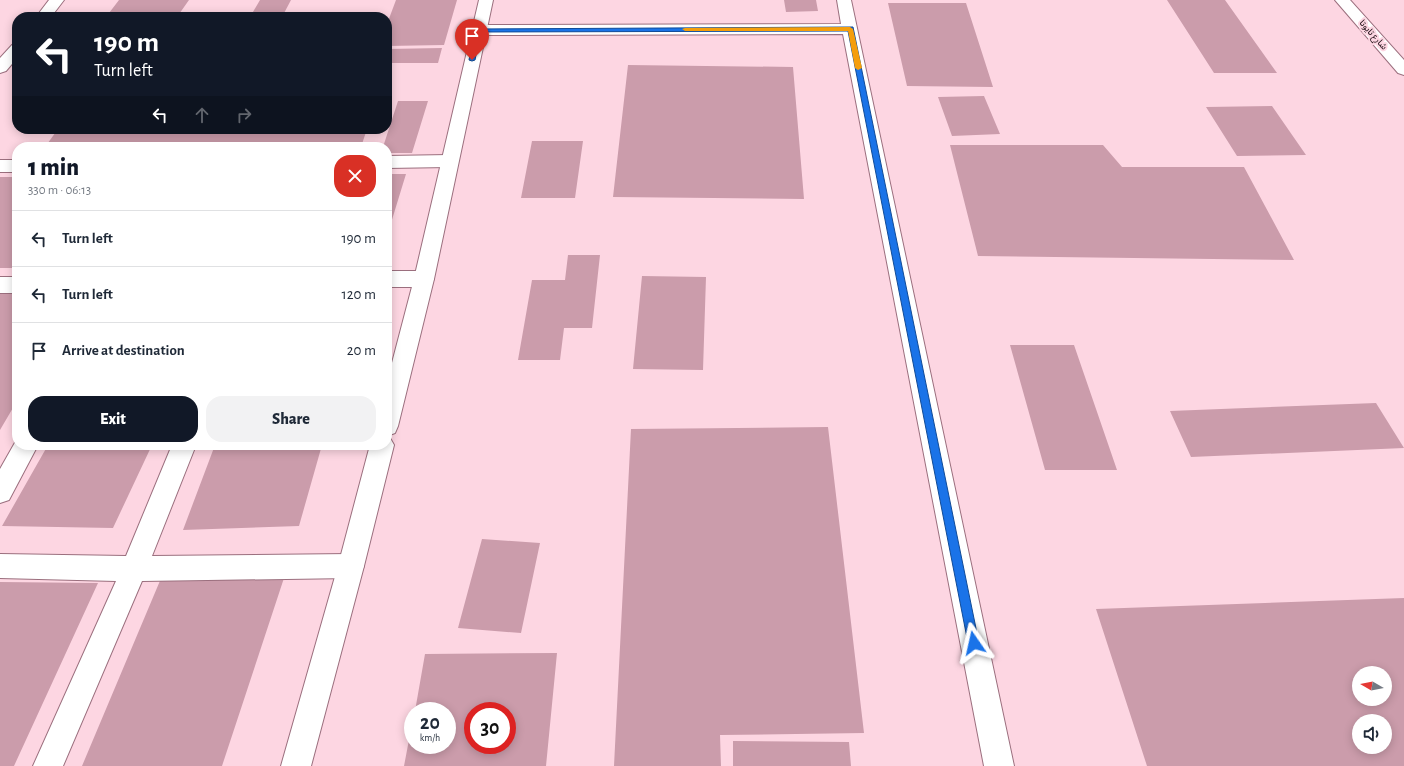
<!DOCTYPE html>
<html lang="en">
<head>
<meta charset="utf-8">
<style>
	:root { --surface:#fff; --page:#f2f2f3; --text:#1f2937; --muted:#747a83; --line:#e0e1e3; --accent:#111827 }
	body { margin:0; font-family:"Alegreya Sans","Noto Sans Arabic",sans-serif; background:var(--page); color:var(--text); height:100vh; display:flex; flex-direction:column; font-size:15px; white-space:nowrap }
	* { box-sizing:border-box; margin:0 }
	p { font-size:13px; color:var(--muted) }
	.icon { flex:none; width:22px; height:22px; fill:none; stroke:currentColor; stroke-width:2; stroke-linecap:round; stroke-linejoin:round }
	.map { position:relative; flex:1; overflow:hidden }
	.details { position:absolute; left:12px; top:142px; width:380px; height:308px; display:flex; flex-direction:column; background:var(--surface); border-radius:16px; box-shadow:0 2px 10px #0003 }
	.details>* { flex:none }
	.hud { position:absolute; left:12px; top:12px; width:380px; height:122px; border-radius:16px; box-shadow:0 2px 10px #0003; background:#111827; color:#fff; overflow:hidden }
	.needle { width:26px; rotate:279deg }
	.tools { position:absolute; left:1352px; top:666px; display:grid; gap:8px }
	.tools a { display:grid; place-items:center; width:40px; height:40px; border-radius:50%; background:var(--surface); box-shadow:0 2px 10px #0003; font-size:20px }
	.speed { position:absolute; left:404px; top:702px; display:flex; gap:8px; font-size:20px; font-weight:700; text-align:center }
	.speed>* { display:grid; place-content:center; width:52px; height:52px; border-radius:50%; background:var(--surface); box-shadow:0 2px 10px #0003; line-height:1 }
	.speed small { font-size:10px; font-weight:400 }
	.speed .limit { border:6px solid #d22; background:#fff; color:#111 }
	.pin { position:absolute; display:grid; place-items:center; width:34px; height:34px; color:#fff; margin:-41px -17px; border-radius:50% 50% 50% 0; rotate:-45deg; box-shadow:0 0 4px #0007 }
	.pin .icon { rotate:45deg }
	.me { position:absolute; width:44px; margin:-22px; rotate:349deg; stroke-linejoin:round; filter:drop-shadow(0 0 3px #0008) }
	.turn { display:flex; align-items:center; gap:14px; height:84px; padding:0 16px; font-size:18px }
	.turn .icon { width:52px; height:52px; stroke-width:2.5 }
	.turn b { display:block; font-size:28px; line-height:34px }
	.lanes { display:flex; align-items:center; height:38px; padding:0 16px; background:#0003; justify-content:center; gap:20px; direction:ltr }
	.lanes .off { opacity:.35 }
	.round { display:grid; place-items:center; flex:none; width:42px; height:42px; border-radius:16px; background:var(--page) }
	.headline { display:flex; align-items:center; justify-content:space-between; height:68px; padding:0 16px }
	h1 { font-size:24px; font-weight:800; line-height:30px; color:var(--accent) }
	.button { display:flex; gap:8px; margin-top:auto; padding:8px 16px }
	.button a { flex:1; height:46px; border-radius:16px; background:var(--accent); color:#fff; font-size:16px; font-weight:800; line-height:46px; text-align:center }
	.button a+a { background:var(--page); color:var(--text) }
	ul { padding:0; list-style:none }
	li { display:flex; align-items:center; gap:12px; height:56px; padding:0 16px; border-top:1px solid var(--line) }
	li div { flex:1 }
	li b { display:block; font-size:15px }
	li em { font-style:normal }
	.map>svg:first-child { display:block }
	.building { fill:#cb9cab; fill-rule:evenodd }
	.lines { fill:none; stroke-linecap:round; stroke-linejoin:round }
	.minor-casing { stroke:#9b6f7e; stroke-width:2 }
	.tertiary-casing { stroke:#9b6f7e; stroke-width:2 }
	.minor { fill:#fff; fill-rule:evenodd }
	.tertiary { fill:#fff; fill-rule:evenodd }
	.route { fill:#1a73e8; stroke:#114b97 }
	.slow { fill:#f59e0b }
	.labels { text-anchor:middle; dominant-baseline:central; stroke-width:4; stroke-linejoin:round; paint-order:stroke }
	.far-street-label { font-size:9px; fill:#15060c; stroke:#fdd6e2 }
</style>
</head>
<body>
<div class="map">
<svg width="1404" height="766" viewBox="0 0 1404 766">
	<rect width="100%" height="100%" fill="#fdd6e2"/>
	<path class="building" d="M119,0H189L177,17H106Z
		M260,0H291L282,17H250Z
		M396,0H457L444,45L387,46V24Z
		M784,0H816L818,11L786,12Z
		M1167,0H1225L1277,73H1214Z
		M888,3H966L993,87L907,86Z
		M442,48L438,63H387V49Z
		M628,65L793,67L804,199L613,197Z
		M984,96L1000,134L952,136L938,97Z
		M398,101H428L412,153H387V147H383Z
		M1272,106L1306,155L1237,156L1206,107Z
		M58,129H367L361,147H45Z
		M532,141H583L575,198H521Z
		M950,145H1103L1122,167H1244L1294,260L978,256Z
		M387,174H406L387,236Z
		M0,177H17V268H0Z
		M568,255H600L592,328H564L560,360H518L532,280H565Z
		M642,276L706,277L703,370L633,369Z
		M0,290H17V401L0,430Z
		M1010,345H1074L1117,470H1045Z
		M1376,403L1404,448L1191,457L1170,411Z
		M828,427L864,733L720,735L721,766H614L631,429Z
		M48,445H152L113,528L2,526Z
		M215,445H322L299,526L183,530Z
		M482,539L540,543L521,633L458,628Z
		M162,576L284,578L222,766H82Z
		M0,582L98,583L14,766H0Z
		M1404,598V766H1147L1096,609ZM1359,673H1385V699H1359ZM1359,721H1385V747H1359Z
		M557,653L546,766H404L412,724L413,745H447V711H415L425,654ZM473,711H507V745H473Z
		M733,741L849,742L851,766H733Z"/>
	<g class="lines">
		<g class="minor-casing">
			<path id="minor" d="M837,0H851L1014,766H984L843,34L478,35L473,33L470,30L473,27L478,25L841,24Z
				M449,155L455,157L458,161L455,165L449,167L387,168V156Z
				M0,160H17V172H0Z
				M387,271H424L431,274L434,279L431,284L424,287H387Z
				M0,277H17V293H0Z
				M17,439V445H38L9,500L0,503V469Z
				M172,445H196L152,556L351,554L360,557L364,566L360,575L351,578L142,581L63,766H33L116,581L0,578V554L126,556Z"/>
		</g>
		<g class="tertiary-casing">
			<path id="tertiary" d="M49,0H64L51,17H36Z
				M479,0H493L434,279L398,426L395,433L387,436V382L414,279Z
				M1335,0H1350L1404,60V75L1398,73Z
				M17,43V58L6,71L0,73V58L12,45Z
				M387,437L390,438L394,445L364,566L311,766H281L338,566L370,445H387Z"/>
		</g>
		<use href="#minor" class="minor"/>
		<use href="#tertiary" class="tertiary"/>
	</g>
	<path class="route" d="M853,27L979,643L978,647L974,649L970,647L968,643L848,31L481,32L475,60L472,61L469,60L475,30L478,29Z"/>
	<path class="slow" d="M850,27L853,29L862,68L858,70L855,68L848,31H685L682,29L685,28Z"/>
	<g class="labels">
		<g class="far-street-label">
			<text transform="translate(1373 35) rotate(48)">شارع تايوتا</text>
		</g>
	</g>
</svg>
<div class="tools">
<a><svg class="needle" viewBox="-14 -14 28 28"><path d="M0-13l5 13h-10z" fill="#e53935"/><path d="M0 13l5-13h-10z" fill="#747a83"/></svg></a>
<a><svg class="icon" aria-label="sound" viewBox="0 0 24 24"><path d="M4 9h4l5-4v14l-5-4H4zM17 9q2 3 0 6"/></svg></a>
</div>
<div class="speed"><div>20<small>km/h</small></div><div class="limit">30</div></div>
<div class="pin" style="left:472px;top:60px;background:#d93025"><svg class="icon" aria-label="arrive" viewBox="0 0 24 24"><path d="M6 21V4h12l-3 4 3 4H6"/></svg></div>
<svg class="me" style="left:974px;top:643px" viewBox="-20 -20 40 40"><path d="M0-17L14 15 0 8-14 15z" fill="#1a73e8" stroke="#fff" stroke-width="4"/></svg>
<div class="hud">
<div class="turn"><svg class="icon" aria-label="left" viewBox="0 0 24 24"><path d="M17 20v-9H6M10 6l-5 5 5 5"/></svg><div><b>190 m</b>Turn left</div></div>
<div class="lanes"><svg class="icon" aria-label="left" viewBox="0 0 24 24"><path d="M17 20v-9H6M10 6l-5 5 5 5"/></svg><svg class="icon off" aria-label="ahead" viewBox="0 0 24 24"><path d="M12 20V5M6 11l6-6 6 6"/></svg><svg class="icon off" aria-label="right" viewBox="0 0 24 24"><path d="M7 20v-9h11M14 6l5 5-5 5"/></svg></div>
</div>
<section class="details">
<div class="headline"><div><h1>1 min</h1><p>330 m · 06:13</p></div><a class="round" style="background:#d93025;color:#fff"><svg class="icon" aria-label="close" viewBox="0 0 24 24"><path d="M6 6l12 12M18 6L6 18"/></svg></a></div>
<ul>
<li><svg class="icon" aria-label="left" viewBox="0 0 24 24"><path d="M17 20v-9H6M10 6l-5 5 5 5"/></svg><div><b>Turn left</b></div><em>190 m</em></li>
<li><svg class="icon" aria-label="left" viewBox="0 0 24 24"><path d="M17 20v-9H6M10 6l-5 5 5 5"/></svg><div><b>Turn left</b></div><em>120 m</em></li>
<li><svg class="icon" aria-label="arrive" viewBox="0 0 24 24"><path d="M6 21V4h12l-3 4 3 4H6"/></svg><div><b>Arrive at destination</b></div><em>20 m</em></li>
</ul>
<div class="button"><a>Exit</a><a>Share</a></div>
</section>
</div>
</body>
</html>
